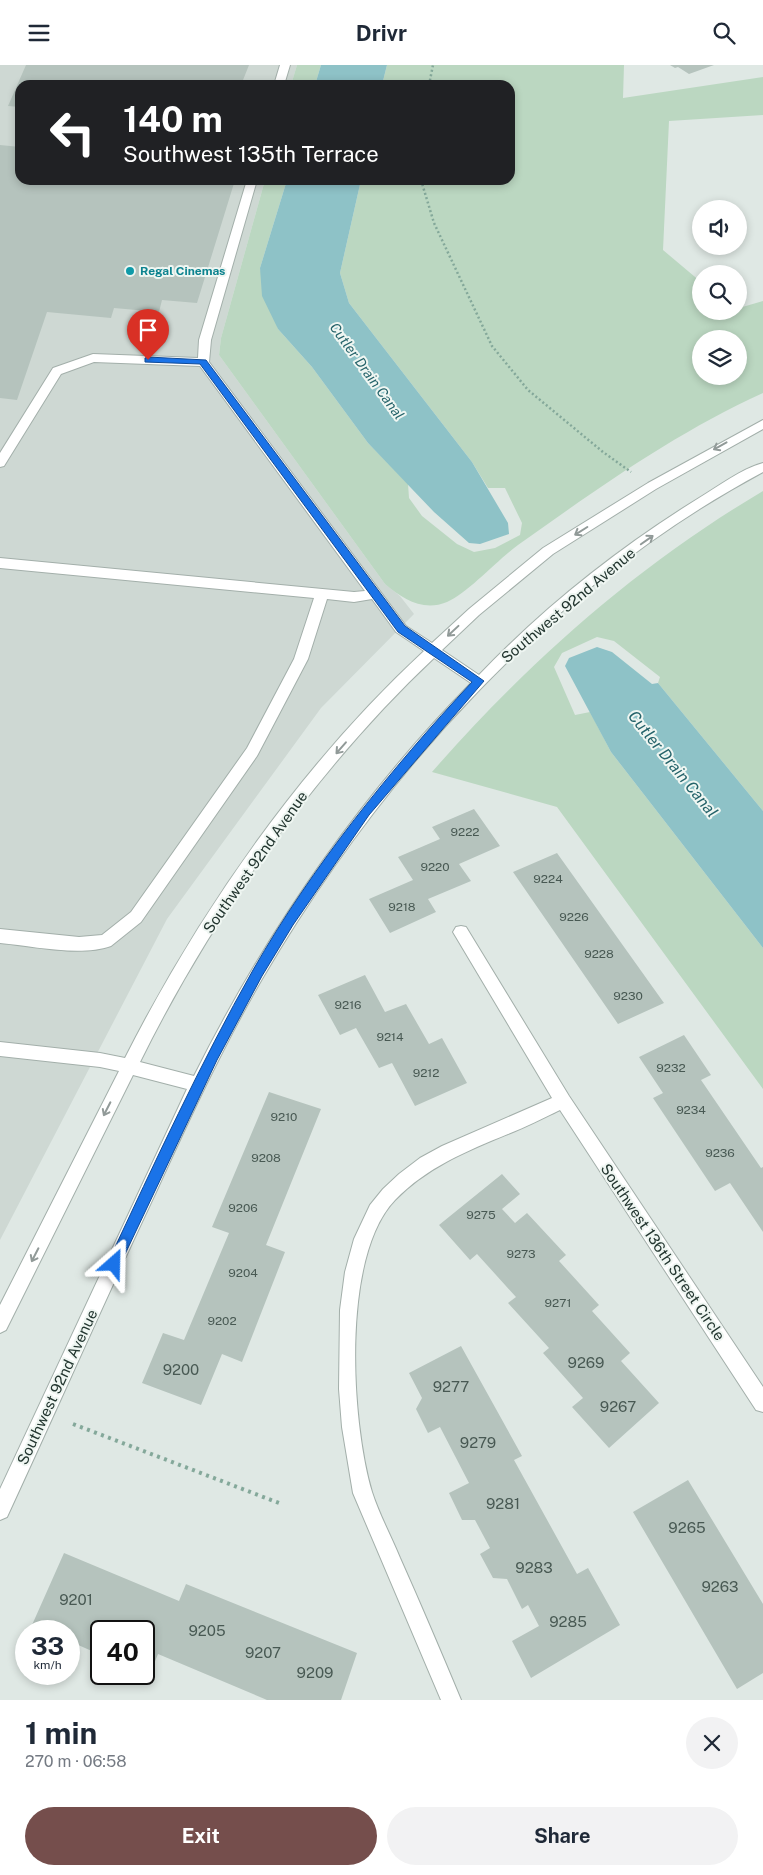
<!DOCTYPE html>
<html lang="en">
<head>
<meta charset="utf-8">
<style>
	:root { --surface:#fff; --page:#f2f2f3; --text:#1f2937; --muted:#747a83; --accent:#754e4c }
	body { margin:0; font-family:"Public Sans",sans-serif; background:var(--page); color:var(--text); height:100vh; display:flex; flex-direction:column; font-size:19px; white-space:nowrap }
	* { box-sizing:border-box; margin:0 }
	p { font-size:16px; color:var(--muted) }
	.icon { flex:none; width:28px; height:28px; fill:none; stroke:currentColor; stroke-width:2; stroke-linecap:round; stroke-linejoin:round }
	.map { position:relative; height:1635px; overflow:hidden }
	.panel { display:flex; flex-direction:column; background:var(--surface); flex:1 }
	.panel>* { flex:none }
	.top-card { position:absolute; left:15px; top:15px; width:500px; height:105px; border-radius:15px; box-shadow:0 2px 8px #0003; background:#202124; color:#fff; overflow:hidden }
	.fabs { position:absolute; left:692px; top:135px; display:grid; gap:10px }
	.fabs a { display:grid; place-items:center; width:55px; height:55px; border-radius:50%; background:var(--surface); box-shadow:0 2px 8px #0003; font-size:25px }
	.speed { position:absolute; left:15px; top:1555px; display:flex; gap:10px; font-size:25px; font-weight:700; text-align:center }
	.speed>* { display:grid; place-content:center; width:65px; height:65px; border-radius:50%; background:var(--surface); box-shadow:0 2px 8px #0003; line-height:1 }
	.speed small { font-size:12px; font-weight:400 }
	.speed .limit { border:2px solid #111; border-radius:8px; background:#fff; color:#111 }
	.pin { position:absolute; display:grid; place-items:center; width:42px; height:42px; color:#fff; margin:-51px -21px; border-radius:50% 50% 50% 0; rotate:-45deg; box-shadow:0 0 5px #0007 }
	.pin .icon { rotate:45deg }
	.me { position:absolute; width:55px; margin:-28px; rotate:25deg; stroke-linejoin:round; filter:drop-shadow(0 0 4px #0008) }
	.turn { display:flex; align-items:center; gap:18px; height:105px; padding:0 25px; font-size:22px }
	.turn .icon { width:65px; height:65px; stroke-width:2.5 }
	.turn b { display:block; font-size:35px; line-height:42px }
	.round { display:grid; place-items:center; flex:none; width:52px; height:52px; border-radius:26px; background:var(--page) }
	.summary { display:flex; align-items:center; justify-content:space-between; height:85px; padding:0 25px }
	h1 { font-size:30px; font-weight:700; line-height:38px }
	.primary-button { display:flex; gap:10px; margin-top:auto; padding:10px 25px }
	.primary-button a { flex:1; height:58px; border-radius:30px; background:var(--accent); color:#fff; font-size:20px; font-weight:700; line-height:58px; text-align:center }
	.primary-button a+a { background:var(--page); color:var(--text) }
	header { display:flex; justify-content:space-between; align-items:center; height:65px; padding:0 25px; background:var(--surface); font-size:22px; font-weight:700 }
	.map>svg:first-child { display:block }
	.built { fill:#ced8d3 }
	.green { fill:#bbd7c1; fill-rule:evenodd }
	.water { fill:#8ec2c7 }
	.building { fill:#b5c3bd }
	.lines { fill:none; stroke-linecap:round; stroke-linejoin:round }
	.minor-casing { stroke:#a3afaa; stroke-width:2 }
	.path-far1 { stroke:#84a89a; stroke-width:2.5; stroke-dasharray:2 2.5; stroke-linecap:butt }
	.path { stroke:#84a89a; stroke-width:4; stroke-dasharray:3 4.5; stroke-linecap:butt }
	.minor { fill:#fff; fill-rule:evenodd }
	.oneway { stroke:#919a98 }
	.route { fill:#1a73e8; stroke:#114b97 }
	.culture-dot { fill:#0f9aa8; stroke:#eff6f2; stroke-width:2 }
	.labels { text-anchor:middle; dominant-baseline:central; stroke-width:4; stroke-linejoin:round; paint-order:stroke }
	.far-culture-label { font-size:12px; font-weight:bold; fill:#0d838f; stroke:#eff6f2; text-anchor:start }
	.number-label { font-size:12px; fill:#485953 }
	.far-water-label { font-size:14px; font-style:italic; fill:#25636a; stroke:#eff6f2 }
	.street-label { font-size:15px; fill:#233630; stroke:#eff6f2 }
	.near-number-label { font-size:15px; fill:#485953 }
	.water-label { font-size:16px; font-style:italic; fill:#25636a; stroke:#eff6f2 }
</style>
</head>
<body>
<header><svg class="icon" aria-label="menu" viewBox="0 0 24 24"><path d="M4 6h16M4 12h16M4 18h16"/></svg>Drivr<svg class="icon" aria-label="search" viewBox="0 0 24 24"><circle cx="10" cy="10" r="6"/><path d="M15 15l6 6"/></svg></header>
<div class="map">
<svg width="763" height="1635" viewBox="0 0 763 1635">
	<rect width="100%" height="100%" fill="#dfe8e4"/>
	<path class="built" d="M0,0H297L291,20H20V115H265L221,273L219,290L385,519L400,531L414,549L321,643L167,854L0,1175Z"/>
	<path class="green" d="M297,0H321L315,20H291Z
		M387,0H624L623,33L763,12V50L669,56L663,185L701,217V246H739V243L763,236V328C675,368 597,424 518,480C497,495 468,528 447,537C423,547 403,534 385,519L219,290L221,273L265,115H287L260,203L278,264L312,302L368,378L408,419L409,433L422,451L457,479L474,487L495,483L520,470L522,458L505,423H488L472,397L349,238L340,208L361,115H510V20H382ZM701,274H739V311H701Z
		M763,426V746L658,618L660,612L614,576L597,572L562,588L554,602L575,650L590,647L611,687L763,883V1024L557,742L432,707C528,597 638,500 763,426Z"/>
	<path class="water" d="M321,0H387L382,20H315Z
		M287,115H361L340,208L349,238L472,397L508,458L509,469L480,479L469,478L434,447L368,378L312,302L278,264L262,231L260,203Z
		M597,582L612,587L652,619L658,618L763,746V883L611,687L565,601L569,593Z"/>
	<path class="building" d="M26,0H249L241,20H20V42L8,41Z
		M670,0H714L689,9L678,2L675,3Z
		M0,80L20,82V115H235L197,238L162,235L159,247L114,243L111,253L47,247L17,335L0,333Z
		M474,744L500,781L459,799L471,816L428,834L436,847L390,868L369,834L413,815L398,792L440,774L432,762Z
		M557,788L664,938L618,959L513,807Z
		M365,910L385,947L406,939L429,979L442,973L467,1018L415,1041L392,998L379,1003L356,963L340,970L318,930Z
		M684,970L711,1010L701,1015L761,1103L763,1102V1167L730,1118L715,1126L653,1033L663,1028L639,992Z
		M269,1027L321,1044L266,1180L285,1187L242,1297L222,1289L201,1340L142,1318L163,1268L184,1275L229,1168L212,1162Z
		M502,1109L520,1129L502,1144L515,1158L527,1148L566,1190L559,1196L599,1240L592,1246L630,1288L621,1296L659,1338L609,1383L572,1342L583,1333L543,1288L549,1283L508,1238L516,1232L477,1189L470,1195L439,1160Z
		M461,1281L522,1391L514,1395L577,1509L588,1503L620,1560L531,1613L512,1576L539,1561L528,1540L522,1544L507,1514L493,1513L480,1489L490,1483L475,1455H462L449,1428L469,1418L440,1362L428,1368L416,1344L422,1333L409,1308Z
		M688,1415L763,1539V1608L737,1624L633,1447Z
		M64,1488L179,1536L186,1519L357,1588L341,1635H267L158,1589L149,1611L144,1608V1566H101V1590L69,1576V1566H46L32,1560Z"/>
	<g class="lines">
		<g class="minor-casing">
			<path id="minor" d="M280,0H290L284,20H274Z
				M247,115H257L211,275L209,297L406,561L432,578L469,544L543,483L648,418L763,355V364L656,424L553,489L479,550L442,585L479,610C544,542 620,482 699,433C719,421 741,404 763,398V407C552,520 382,709 262,914C222,983 189,1055 156,1127C105,1235 57,1344 7,1452L0,1455V1424L187,1024L133,1010L6,1265L0,1268V1240L119,1006L100,1002L0,991V977L100,988L125,993C200,845 302,699 424,586L396,567L372,534L354,537L327,534L308,594L257,691L141,857L111,881C80,892 33,881 0,878V864L79,872L102,870L131,847L247,683L294,594L314,533L0,503V493L354,527L365,526L200,301L94,297L61,309L4,401L0,402V388L53,303L93,289L198,293L199,275ZM434,593L471,618C358,734 266,867 194,1011L140,997C211,853 317,703 434,593Z
				M461,861L466,862L569,1031L763,1322V1347L756,1345L560,1045C543,1053 526,1062 508,1069C467,1086 427,1102 395,1135C341,1191 351,1356 372,1427C379,1449 391,1471 400,1493C421,1540 441,1587 461,1635H441L353,1428L342,1362L339,1324L340,1245L345,1207L354,1174L370,1140L383,1124L399,1109L420,1093L442,1081L552,1033L456,872L453,867L456,862Z"/>
		</g>
		<path class="path-far1" d="M429,20L433,0
			M421,115L434,158L492,281L528,325L603,387L631,407"/>
		<path class="path" d="M73,1359L279,1438"/>
		<use href="#minor" class="minor"/>
	</g>
	<defs><path id="oneway-shaft" d="M-6 0H5M1.5-3L5.5 0L1.5 3" fill="none" stroke-width="1.6" stroke-linecap="round" stroke-linejoin="round" transform="scale(1.25)"/></defs>
	<g class="oneway">
		<use href="#oneway-shaft" transform="translate(720 381) rotate(151)"/>
		<use href="#oneway-shaft" transform="translate(581 466) rotate(148)"/>
		<use href="#oneway-shaft" transform="translate(647 475) rotate(-35)"/>
		<use href="#oneway-shaft" transform="translate(453 566) rotate(137)"/>
		<use href="#oneway-shaft" transform="translate(341 683) rotate(131)"/>
		<use href="#oneway-shaft" transform="translate(107 1044) rotate(117)"/>
		<use href="#oneway-shaft" transform="translate(35 1190) rotate(117)"/>
	</g>
	<path class="route" d="M148,292L206,295L405,561L484,616L369,750L293,860L262,911L217,995L118,1204L114,1206L109,1204L107,1199L109,1195C155,1097 200,999 253,905C313,800 390,705 472,617L398,567L200,299L145,297V293Z"/>
	<circle class="culture-dot" cx="130" cy="206" r="5"/>
	<g class="labels">
		<g class="far-culture-label">
			<text x="140" y="206">Regal Cinemas</text>
		</g>
		<g class="number-label">
			<text x="465" y="767">9222</text>
			<text x="435" y="802">9220</text>
			<text x="548" y="814">9224</text>
			<text x="402" y="842">9218</text>
			<text x="574" y="852">9226</text>
			<text x="599" y="889">9228</text>
			<text x="628" y="931">9230</text>
			<text x="348" y="940">9216</text>
			<text x="390" y="972">9214</text>
			<text x="671" y="1003">9232</text>
			<text x="426" y="1008">9212</text>
			<text x="691" y="1045">9234</text>
			<text x="284" y="1052">9210</text>
			<text x="720" y="1088">9236</text>
			<text x="266" y="1093">9208</text>
			<text x="243" y="1143">9206</text>
			<text x="481" y="1150">9275</text>
			<text x="521" y="1189">9273</text>
			<text x="243" y="1208">9204</text>
			<text x="558" y="1238">9271</text>
			<text x="222" y="1256">9202</text>
		</g>
		<g class="far-water-label">
			<text transform="translate(367 306) rotate(54)">Cutler Drain Canal</text>
		</g>
		<g class="street-label">
			<text transform="translate(568 540) rotate(-40)">Southwest 92nd Avenue</text>
			<text transform="translate(255 797) rotate(-55)">Southwest 92nd Avenue</text>
			<text transform="translate(663 1187) rotate(56)">Southwest 136th Street Circle</text>
			<text transform="translate(57 1322) rotate(-65)">Southwest 92nd Avenue</text>
		</g>
		<g class="near-number-label">
			<text x="586" y="1297">9269</text>
			<text x="181" y="1304">9200</text>
			<text x="451" y="1321">9277</text>
			<text x="618" y="1341">9267</text>
			<text x="478" y="1377">9279</text>
			<text x="503" y="1438">9281</text>
			<text x="687" y="1462">9265</text>
			<text x="534" y="1502">9283</text>
			<text x="720" y="1521">9263</text>
			<text x="76" y="1534">9201</text>
			<text x="568" y="1556">9285</text>
			<text x="207" y="1565">9205</text>
			<text x="263" y="1587">9207</text>
			<text x="315" y="1607">9209</text>
		</g>
		<g class="water-label">
			<text transform="translate(673 699) rotate(51)">Cutler Drain Canal</text>
		</g>
	</g>
</svg>
<div class="fabs">
<a><svg class="icon" aria-label="sound" viewBox="0 0 24 24"><path d="M4 9h4l5-4v14l-5-4H4zM17 9q2 3 0 6"/></svg></a>
<a><svg class="icon" aria-label="search" viewBox="0 0 24 24"><circle cx="10" cy="10" r="6"/><path d="M15 15l6 6"/></svg></a>
<a><svg class="icon" aria-label="layers" viewBox="0 0 24 24"><path d="M12 4l9 5-9 5-9-5zM3 14l9 5 9-5"/></svg></a>
</div>
<div class="speed"><div>33<small>km/h</small></div><div class="limit">40</div></div>
<div class="pin" style="left:148px;top:295px;background:#d93025"><svg class="icon" aria-label="arrive" viewBox="0 0 24 24"><path d="M6 21V4h12l-3 4 3 4H6"/></svg></div>
<svg class="me" style="left:114px;top:1199px" viewBox="-20 -20 40 40"><path d="M0-17L14 15 0 8-14 15z" fill="#1a73e8" stroke="#fff" stroke-width="4"/></svg>
<div class="top-card">
<div class="turn"><svg class="icon" aria-label="left" viewBox="0 0 24 24"><path d="M17 20v-9H6M10 6l-5 5 5 5"/></svg><div><b>140 m</b>Southwest 135th Terrace</div></div>
</div>
</div>
<section class="panel">
<div class="summary"><div><h1>1 min</h1><p>270 m · 06:58</p></div><a class="round"><svg class="icon" aria-label="close" viewBox="0 0 24 24"><path d="M6 6l12 12M18 6L6 18"/></svg></a></div>
<div class="primary-button"><a>Exit</a><a>Share</a></div>
</section>
</body>
</html>
